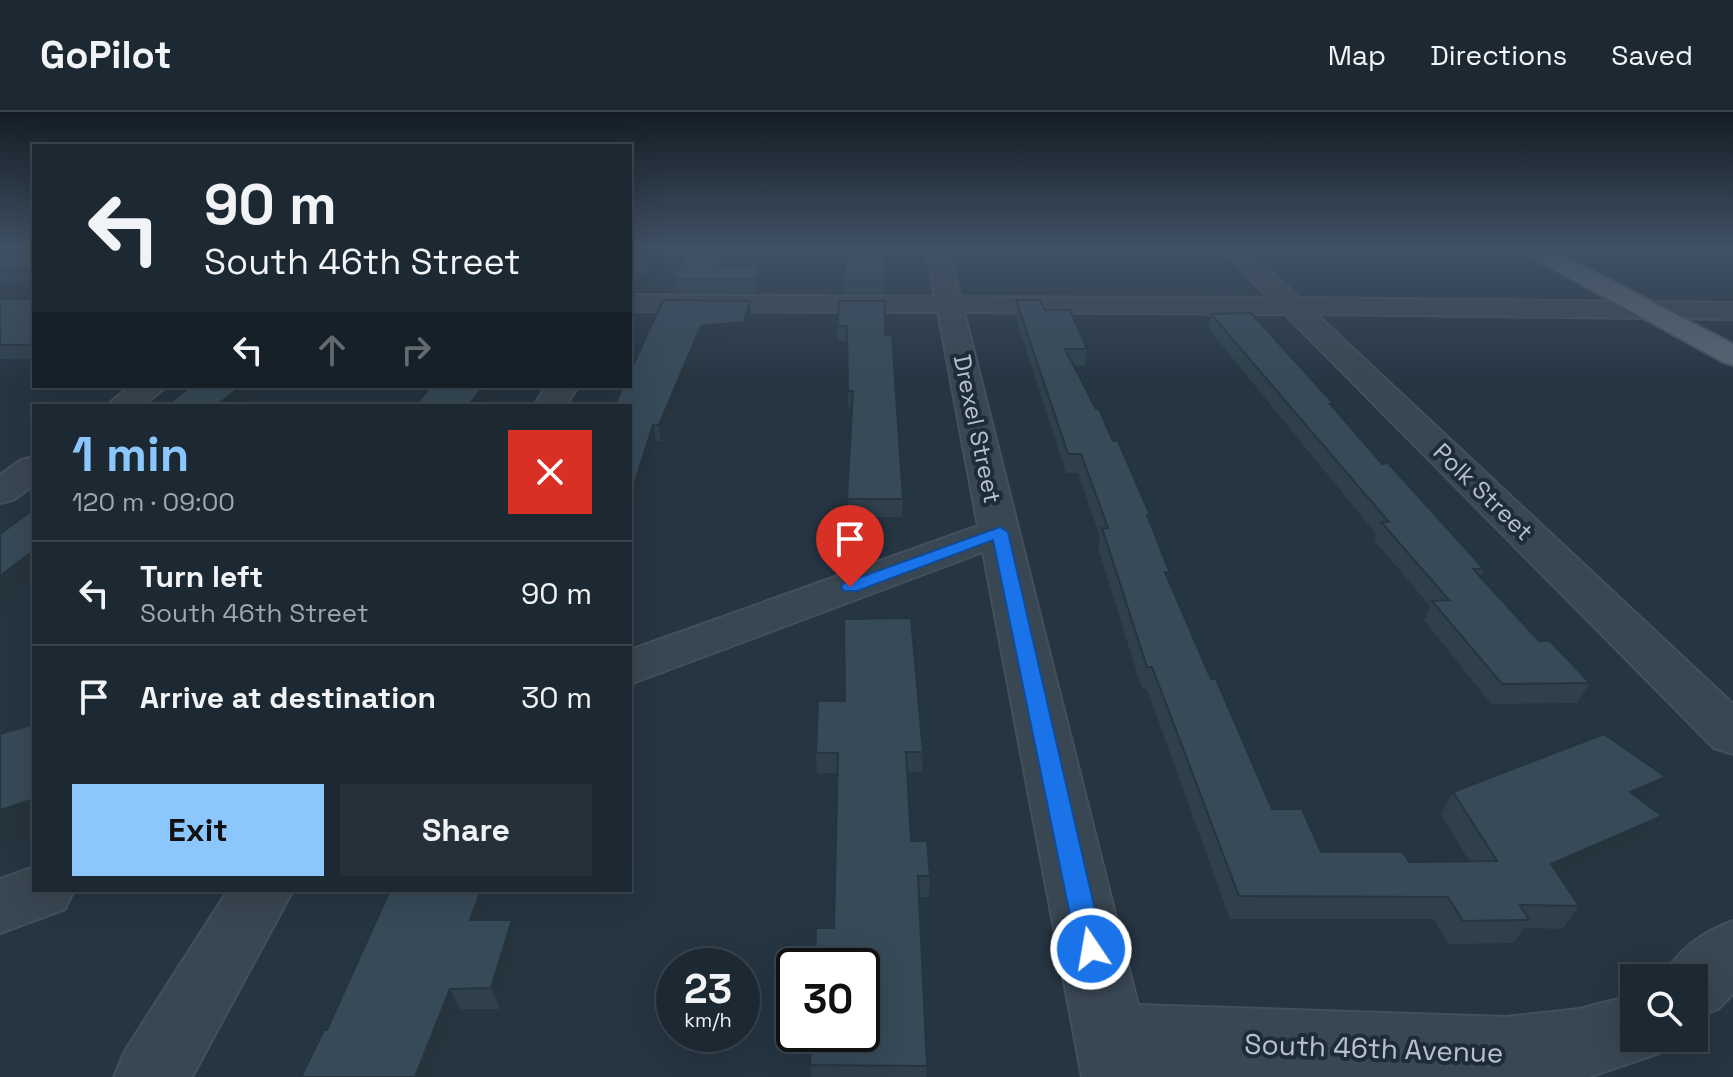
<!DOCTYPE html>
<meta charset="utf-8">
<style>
:root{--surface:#1c2832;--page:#25303a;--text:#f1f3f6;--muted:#a0a6ac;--line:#3a444d;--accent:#8bc6fc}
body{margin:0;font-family:"Space Grotesk",sans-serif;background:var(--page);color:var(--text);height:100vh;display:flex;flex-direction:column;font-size:30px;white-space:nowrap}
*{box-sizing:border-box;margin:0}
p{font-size:26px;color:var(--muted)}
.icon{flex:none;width:44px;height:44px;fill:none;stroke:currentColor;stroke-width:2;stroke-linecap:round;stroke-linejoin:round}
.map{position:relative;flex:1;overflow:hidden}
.panel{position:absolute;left:32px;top:292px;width:600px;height:488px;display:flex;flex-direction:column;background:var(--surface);border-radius:0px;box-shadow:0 8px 32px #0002,0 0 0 2px var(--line)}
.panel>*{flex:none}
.guide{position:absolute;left:32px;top:32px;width:600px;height:244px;border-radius:0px;box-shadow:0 8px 32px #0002,0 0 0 2px var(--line);background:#1c2832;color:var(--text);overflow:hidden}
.fabs{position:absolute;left:1620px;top:852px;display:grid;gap:16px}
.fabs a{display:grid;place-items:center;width:88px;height:88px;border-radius:0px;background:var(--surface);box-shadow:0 8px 32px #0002,0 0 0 2px var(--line);font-size:40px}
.speed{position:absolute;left:656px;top:836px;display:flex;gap:16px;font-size:40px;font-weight:700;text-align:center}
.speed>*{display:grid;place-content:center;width:104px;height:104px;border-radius:50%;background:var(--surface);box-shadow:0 8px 32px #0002,0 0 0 2px var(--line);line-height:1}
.speed small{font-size:20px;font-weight:400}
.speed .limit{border:4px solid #111;border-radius:12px;background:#fff;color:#111}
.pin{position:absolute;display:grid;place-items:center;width:68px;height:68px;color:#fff;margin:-82px -34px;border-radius:50% 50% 50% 0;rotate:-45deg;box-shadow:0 0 8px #0007}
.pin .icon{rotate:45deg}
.me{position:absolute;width:88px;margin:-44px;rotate:348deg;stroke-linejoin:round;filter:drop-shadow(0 0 6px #0008)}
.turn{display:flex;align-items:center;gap:28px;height:168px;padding:0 40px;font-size:36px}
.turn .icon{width:104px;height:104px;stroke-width:2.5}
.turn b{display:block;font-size:56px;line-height:68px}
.lanes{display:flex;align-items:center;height:76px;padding:0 40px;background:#0003;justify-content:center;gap:40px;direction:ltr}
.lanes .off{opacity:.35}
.round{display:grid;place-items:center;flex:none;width:84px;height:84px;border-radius:0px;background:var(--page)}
.overview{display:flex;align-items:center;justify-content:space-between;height:136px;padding:0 40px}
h1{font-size:48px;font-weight:700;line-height:60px;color:var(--accent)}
.cta{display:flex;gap:16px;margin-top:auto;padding:16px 40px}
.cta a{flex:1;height:92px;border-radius:0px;background:var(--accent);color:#111;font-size:32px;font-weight:700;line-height:92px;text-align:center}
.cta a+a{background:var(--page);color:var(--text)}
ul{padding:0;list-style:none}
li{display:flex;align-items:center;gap:24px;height:104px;padding:0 40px;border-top:2px solid var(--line)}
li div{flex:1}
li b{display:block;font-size:30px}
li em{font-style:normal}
header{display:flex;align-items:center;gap:48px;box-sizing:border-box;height:112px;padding:0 40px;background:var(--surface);border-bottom:2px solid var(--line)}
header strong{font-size:38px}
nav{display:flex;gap:44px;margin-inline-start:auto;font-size:28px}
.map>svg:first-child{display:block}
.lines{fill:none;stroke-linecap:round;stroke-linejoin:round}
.minor-casing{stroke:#43505b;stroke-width:4}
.major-casing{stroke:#43505b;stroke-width:4}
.minor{fill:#394752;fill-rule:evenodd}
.major{fill:#576672;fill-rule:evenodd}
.wall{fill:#2f404c}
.shaded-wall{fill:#26343e}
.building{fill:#374a58;stroke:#26343e;stroke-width:2}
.route{fill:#1a73e8;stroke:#114b97;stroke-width:2}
.labels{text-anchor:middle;stroke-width:8;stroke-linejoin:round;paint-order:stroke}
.street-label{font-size:24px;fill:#b6c1cc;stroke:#1e2c37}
.near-street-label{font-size:28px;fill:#b6c1cc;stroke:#1e2c37}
</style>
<header>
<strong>GoPilot</strong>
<nav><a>Map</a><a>Directions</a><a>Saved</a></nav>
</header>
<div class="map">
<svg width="1733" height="965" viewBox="0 0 1733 965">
<rect width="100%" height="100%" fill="#253542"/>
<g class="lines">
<defs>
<path id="minor" d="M632,137H654L638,164L630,166Z
M926,137H948L960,185L1269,186L1222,137H1246L1299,186L1733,191V207L1316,202L1733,592V642L1714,636L1285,202L964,200L1138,893L1506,905L1579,897L1634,883V926H1666L1659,941L1589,965H1082L983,440L630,572V538L978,414L938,200L630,199V183L935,185Z
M130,274H167L143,294H106Z
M546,274H578L566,294H534Z
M34,345V373L13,388L0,391V363L21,348Z
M34,755V778H74L65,797L0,821V767Z
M228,778H293L192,965H114L125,939Z
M1733,809V882L1718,897L1694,906V866H1663C1676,838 1705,819 1733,809Z"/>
<path id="major" d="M1523,137H1551L1733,232V253L1723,250L1526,142Z"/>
</defs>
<!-- minor casing -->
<use href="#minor" class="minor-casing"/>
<!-- major casing -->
<use href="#major" class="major-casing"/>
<!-- minor -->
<use href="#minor" class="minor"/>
<!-- major -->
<use href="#major" class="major"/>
</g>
<!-- wall -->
<path class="wall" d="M0,137H34V247H0V187H29V176L26,170H0Z
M688,137H731L724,153L760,154L761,167L757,181L675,180L673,167Z
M843,169H886L885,182L843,181Z
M1016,188L1045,198L1087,237L1085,254H1074L1150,403L1149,408L1170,461L1168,467L1211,567L1272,697L1321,740L1409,750L1469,749L1441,702L1453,680L1649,687L1643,690L1645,726L1559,764L1579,794L1562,817L1524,816L1513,831L1448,832L1434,807H1230L1147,577H1142L1098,436L1100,425L1078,361H1066L1015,203Z
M840,189L885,223L903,387L902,405H848L852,295H848L847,229H837V214Z
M751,202L745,224L702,228L661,329H656L630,413V260Z
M1211,202L1334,292L1333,296L1382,352L1484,457L1480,466L1539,529L1590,571L1577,591L1491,592L1424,508L1430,494L1374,428L1376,422L1208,216Z
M845,589L923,640L922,660H907L911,729L930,764L929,785H919L927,954L926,965H811L810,953L834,816L837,661H817L816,641Z
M390,778H488L492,790L486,808H512L520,828L500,897H460L434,965H301L327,918Z"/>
<!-- shaded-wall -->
<path class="shaded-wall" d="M725,137H731L720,166L718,153Z
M760,154L761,167L757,181L756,167Z
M750,189L751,202L745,224L702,228L661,329L659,313L701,214Z
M241,274H267L243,294H216Z
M481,274H490L492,283L484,294H468Z
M653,313L656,329L630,413V385Z
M34,438V466L15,482L17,485L0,500V464Z
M631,657L636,677L630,680V658Z
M1666,665L1649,687L1614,703L1630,680Z
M34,687V724L0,736V698Z
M1662,704L1645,726L1535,775L1551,752Z
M481,778H488L492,790L479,829L470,808Z
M512,808L520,828L500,897L491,876Z
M450,877L460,897L434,965H415Z"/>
<!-- building -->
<path class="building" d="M0,137H34V157H0Z
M688,137H725L718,153L760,154L756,167H673Z
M848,137H884L886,169H843Z
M34,161V233H0V187H29L30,169L24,166Z
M663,188L750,189L744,210L701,214L659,313H653L630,385V294H614L623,274H630V260Z
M1016,188H1040L1045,198H1070L1087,237H1065L1096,297H1099L1113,329H1118L1150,403H1147L1170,461L1165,460L1211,567H1216L1272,697H1302L1321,740H1403L1409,750L1497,749L1453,680L1604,622L1666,665L1630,680L1662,704L1551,752L1579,794L1520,793L1529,808L1463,809L1448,785L1239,784L1152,555H1147L1102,416H1108L1081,342H1068Z
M840,189H885V223H892L903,387H847L853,279H848L847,214H837Z
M1251,201L1334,292H1330L1382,352L1388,351L1484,457H1473L1539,529H1550L1590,571L1502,572L1432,489L1449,488L1381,410H1389L1211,202Z
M192,274H241L216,294H165Z
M431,274H483L468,294H415Z
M34,397V438L0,464V422Z
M911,506L923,640H906L911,729H927L930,764H918L927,954L810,953L811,922H862V854H815L816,816H834L838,641H816L818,589H845L844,507Z
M34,612V687L0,698V622Z
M390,778H481L470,808H512L491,876L450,877L415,965H301L324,918H327Z"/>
<!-- sky -->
<linearGradient id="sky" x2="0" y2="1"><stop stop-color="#141d24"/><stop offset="0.5" stop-color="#405165"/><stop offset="1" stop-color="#405165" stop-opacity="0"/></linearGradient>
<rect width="1733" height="272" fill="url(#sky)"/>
<!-- route -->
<path class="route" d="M1000,415L1008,420L1104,837L1100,846L1091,850L1081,846L1077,837L993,428L857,479H844L841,475L844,471Z"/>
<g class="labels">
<!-- street labels -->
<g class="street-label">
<text transform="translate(977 317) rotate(78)" y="8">Drexel Street</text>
<text transform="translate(1483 380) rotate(44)" y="8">Polk Street</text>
</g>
<!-- near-street labels -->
<g class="near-street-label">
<text transform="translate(1374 936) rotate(2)" y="10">South 46th Avenue</text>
</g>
</g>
</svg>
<div class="fabs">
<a><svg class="icon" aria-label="search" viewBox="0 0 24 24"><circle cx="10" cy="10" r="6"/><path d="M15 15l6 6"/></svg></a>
</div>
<div class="speed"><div>23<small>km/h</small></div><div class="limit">30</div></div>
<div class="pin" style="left:850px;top:475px;background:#d93025"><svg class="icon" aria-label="arrive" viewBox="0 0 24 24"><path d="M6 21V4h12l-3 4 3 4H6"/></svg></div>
<svg class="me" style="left:1091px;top:837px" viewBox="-20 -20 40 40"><circle r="17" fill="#1a73e8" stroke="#fff" stroke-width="3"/><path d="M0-11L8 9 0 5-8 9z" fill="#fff"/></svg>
<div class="guide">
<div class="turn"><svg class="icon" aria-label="left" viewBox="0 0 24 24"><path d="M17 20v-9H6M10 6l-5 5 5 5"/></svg><div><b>90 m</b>South 46th Street</div></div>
<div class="lanes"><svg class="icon" aria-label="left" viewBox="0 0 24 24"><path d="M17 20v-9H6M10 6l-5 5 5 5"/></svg><svg class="icon off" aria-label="ahead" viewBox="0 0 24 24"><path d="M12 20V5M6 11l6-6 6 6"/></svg><svg class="icon off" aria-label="right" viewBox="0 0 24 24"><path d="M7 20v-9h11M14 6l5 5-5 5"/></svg></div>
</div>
<section class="panel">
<div class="overview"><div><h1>1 min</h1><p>120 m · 09:00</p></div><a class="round" style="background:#d93025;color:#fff"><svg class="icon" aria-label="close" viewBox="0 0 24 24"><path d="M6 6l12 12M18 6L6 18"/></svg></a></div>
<ul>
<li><svg class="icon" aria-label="left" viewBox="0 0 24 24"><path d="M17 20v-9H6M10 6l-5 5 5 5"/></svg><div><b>Turn left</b><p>South 46th Street</p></div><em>90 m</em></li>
<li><svg class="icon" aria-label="arrive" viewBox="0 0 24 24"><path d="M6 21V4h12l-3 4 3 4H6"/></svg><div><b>Arrive at destination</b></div><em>30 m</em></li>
</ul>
<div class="cta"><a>Exit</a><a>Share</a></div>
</section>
</div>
